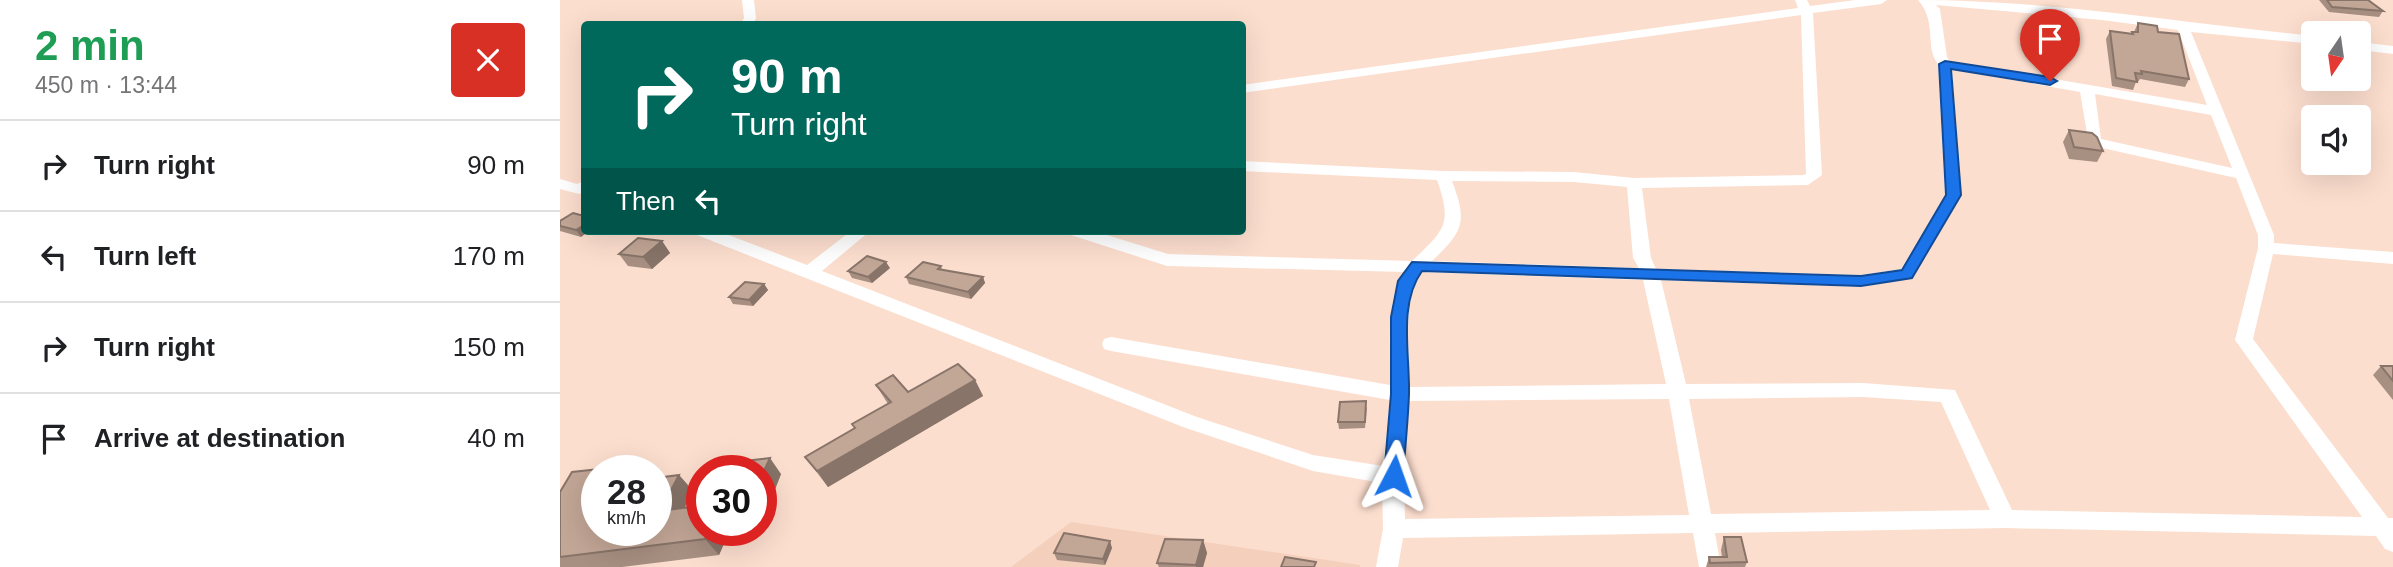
<!DOCTYPE html>
<meta charset="utf-8">
<style>
:root{--surface:#fff;--page:#f2f2f2;--text:#202124;--muted:#757577;--line:#e0e0e0}
body{margin:0;font-family:Arial,sans-serif;background:var(--page);color:var(--text);height:100vh;display:flex;flex-direction:column;font-size:26px;white-space:nowrap}
*{box-sizing:border-box;margin:0}
p{font-size:23px;color:var(--muted)}
.icon{flex:none;width:38px;height:38px;fill:none;stroke:currentColor;stroke-width:2;stroke-linecap:round;stroke-linejoin:round}
.map{position:relative;flex:1;overflow:hidden}
.drawer{display:flex;flex-direction:column;background:var(--surface);width:560px}
.drawer>*{flex:none}
.guide{position:absolute;left:21px;top:21px;width:665px;height:214px;border-radius:7px;box-shadow:0 7px 28px #0002;background:#00695c;color:#fff;overflow:hidden}
.needle{width:46px;rotate:193deg}
.tools{position:absolute;left:1741px;top:21px;display:grid;gap:14px}
.tools a{display:grid;place-items:center;width:70px;height:70px;border-radius:7px;background:var(--surface);box-shadow:0 7px 28px #0002;font-size:35px}
.speed{position:absolute;left:21px;top:455px;display:flex;gap:14px;font-size:35px;font-weight:700;text-align:center}
.speed>*{display:grid;place-content:center;width:91px;height:91px;border-radius:50%;background:var(--surface);box-shadow:0 7px 28px #0002;line-height:1}
.speed small{font-size:18px;font-weight:400}
.speed .limit{border:10px solid #d22;background:#fff;color:#111}
.pin{position:absolute;display:grid;place-items:center;width:60px;height:60px;color:#fff;margin:-72px -30px;border-radius:50% 50% 50% 0;rotate:-45deg;box-shadow:0 0 7px #0007}
.pin .icon{rotate:45deg}
.me{position:absolute;width:77px;margin:-38px;rotate:4deg;stroke-linejoin:round;filter:drop-shadow(0 0 5px #0008)}
.turn{display:flex;align-items:center;gap:24px;height:147px;padding:0 35px;font-size:32px}
.turn .icon{width:91px;height:91px;stroke-width:2.5}
.turn b{display:block;font-size:49px;line-height:60px}
.then{display:flex;align-items:center;height:66px;padding:0 35px;background:#0003;gap:14px;font-size:26px}
.round{display:grid;place-items:center;flex:none;width:74px;height:74px;border-radius:7px;background:var(--page)}
.overview{display:flex;align-items:center;justify-content:space-between;height:119px;padding:0 35px}
h1{font-size:42px;font-weight:700;line-height:52px;color:#1e9e55}
ul{padding:0;list-style:none}
li{display:flex;align-items:center;gap:21px;height:91px;padding:0 35px;border-top:2px solid var(--line)}
li div{flex:1}
li b{display:block;font-size:26px}
li em{font-style:normal}
main{display:flex;flex:1;min-height:0}
.map>svg:first-child{display:block}
.built{fill:#f4cfbb}
.lines{fill:none;stroke-linecap:round;stroke-linejoin:round}
.street{fill:#fff;fill-rule:evenodd}
.wall{fill:#a78f81}
.shaded-wall{fill:#887469}
.building{fill:#c2a696;stroke:#887469;stroke-width:2}
.route{fill:#1a73e8;stroke:#114b97;stroke-width:2}
</style>
<main>
<section class="drawer">
<div class="overview"><div><h1>2 min</h1><p>450 m · 13:44</p></div><a class="round" style="background:#d93025;color:#fff"><svg class="icon" aria-label="close" viewBox="0 0 24 24"><path d="M6 6l12 12M18 6L6 18"/></svg></a></div>
<ul>
<li><svg class="icon" aria-label="right" viewBox="0 0 24 24"><path d="M7 20v-9h11M14 6l5 5-5 5"/></svg><div><b>Turn right</b></div><em>90 m</em></li>
<li><svg class="icon" aria-label="left" viewBox="0 0 24 24"><path d="M17 20v-9H6M10 6l-5 5 5 5"/></svg><div><b>Turn left</b></div><em>170 m</em></li>
<li><svg class="icon" aria-label="right" viewBox="0 0 24 24"><path d="M7 20v-9h11M14 6l5 5-5 5"/></svg><div><b>Turn right</b></div><em>150 m</em></li>
<li><svg class="icon" aria-label="arrive" viewBox="0 0 24 24"><path d="M6 21V4h12l-3 4 3 4H6"/></svg><div><b>Arrive at destination</b></div><em>40 m</em></li>
</ul>
</section>
<div class="map">
<svg width="1833" height="567" viewBox="0 0 1833 567">
<rect width="100%" height="100%" fill="#fcdece"/>
<!-- built -->
<path class="built" d="M511,522L800,565V567H451Z"/>
<g class="lines">
<!-- street -->
<path class="street" d="M182,0H194L196,18L193,24H181L184,18Z
M1235,0H1247L1250,6L1295,0H1327L1321,4L1253,13L1262,175L1248,185L1082,188L1091,258L1096,269L1301,275L1341,269L1385,196L1378,64C1364,46 1378,23 1358,0C1490,0 1622,23 1754,36V44L1631,32L1714,235V243L1833,252V264L1713,254L1693,339L1828,518H1833V552L1825,549L1816,536L1445,528L1155,533L1161,567H1139L1133,533L843,538L838,567H816L823,529L822,483L753,471L623,427L137,235L135,231H158L247,265L291,231H310L262,271L637,417L753,455L823,466L830,400L551,351L544,349L542,344L544,339L551,337L830,385C831,354 825,297 844,272L607,266L511,235L509,231H534L608,254L852,261C884,230 893,225 877,180L682,171V161L883,171L1014,172L1074,178L1244,175L1246,174L1241,15L682,93V85L1238,8ZM1376,5L1542,20L1618,30L1647,105L1389,61L1387,57L1380,9ZM1392,69L1520,92L1529,145L1676,178L1698,235V248L1675,340L1802,517L1452,510L1395,390L1303,383L1126,384L1101,280L1301,287L1353,278L1401,196ZM1535,94L1651,115L1672,168L1541,139ZM892,181L1014,182L1067,187L1073,258L1079,268L872,261C903,231 908,223 892,181ZM862,272L1083,280L1106,384L850,387C849,354 842,299 862,272ZM1303,397L1381,402L1430,510L1151,514L1129,399ZM1109,399L1129,515L845,519L844,476L849,401Z
M1799,42L1833,46V54L1799,50Z
M0,179L17,184L24,181V192L19,194L0,189Z"/>
</g>
<!-- wall -->
<path class="wall" d="M1759,0H1808L1823,11L1819,17L1769,12Z
M1578,23L1598,32L1629,79L1625,87L1580,79L1578,82H1576L1573,90L1552,86L1546,39L1550,31L1571,34L1572,32H1574Z
M1509,130L1543,151L1537,162L1509,159L1503,142Z
M13,213L21,237L0,231V221Z
M102,241L110,253L92,269L68,266L59,254Z
M381,266L382,270L423,277L425,283L411,299L349,284L346,277Z
M330,268L312,283L292,278L288,271Z
M204,284L208,290L193,306L173,304L169,297Z
M1821,366H1833V400L1813,375Z
M415,380L423,396L268,487L245,457L295,428L292,424L328,404L316,385L348,392Z
M807,407L805,428L779,429L778,422Z
M49,468L52,471H37V530H96V478L119,475L133,491L124,508L137,506L142,497V530H170L159,555L62,567H0V492L12,472Z
M201,471L221,474L212,497L201,498Z
M1164,537L1187,562L1185,567H1146L1149,557H1162L1161,550Z
M643,540L647,553L643,567H599L597,563Z
M552,548L545,565L497,560L494,553Z"/>
<!-- shaded-wall -->
<path class="shaded-wall" d="M24,225V231H29L21,237L16,230Z
M102,241L110,253L92,269L83,257Z
M326,262L330,268L312,283L308,277Z
M423,277L425,283L411,299L408,292Z
M204,284L208,290L193,306L189,300Z
M415,380L423,396L268,487L257,471Z
M210,458L221,474L212,497L201,483V477Z
M119,475L133,491L115,527L100,511Z
M149,530H170L159,555L145,539Z
M643,540L647,553L643,567H636V565Z
M550,541L552,548L545,565L543,559Z"/>
<!-- building -->
<path class="building" d="M1767,0H1808L1823,11L1772,7Z
M1578,23L1597,26L1598,32L1619,34L1629,79L1581,71L1582,74L1575,73L1577,82L1556,78L1550,31L1573,34L1572,32H1578Z
M1509,130L1532,133L1537,137L1543,151L1514,147Z
M13,213L24,216V225L16,230L0,226V221Z
M78,238L102,241L83,257L59,254Z
M307,256L326,262L308,277L288,271Z
M363,262L381,266L378,269L423,277L408,292L346,277Z
M185,282L204,284L189,300L169,297Z
M398,364L415,380L257,471L245,457L295,428L292,424L331,402L316,385L333,375L348,392Z
M1821,366H1833V381Z
M806,401L805,422H778L780,402Z
M210,458L201,477V471H155L158,464Z
M49,468L47,471H37V530H96V478L119,475L100,511L137,506L142,497V530H149L145,539L0,557V492L12,472Z
M504,533L550,541L543,559L494,553Z
M1164,537H1181L1187,562L1150,563L1149,557H1167Z
M605,539L643,540L636,565L597,563Z
M725,557L756,562L754,567H721Z"/>
<!-- route -->
<path class="route" d="M1385,61L1490,77L1497,81L1490,85L1391,69L1401,195L1352,278L1301,286L862,271C838,304 850,355 849,394C848,421 845,449 843,476L840,482L834,484L827,482L824,476L831,394V317L838,281L852,262L1301,276L1342,270L1386,195L1379,64Z"/>
</svg>
<div class="tools">
<a><svg class="needle" viewBox="-14 -14 28 28"><path d="M0-13l5 13h-10z" fill="#e53935"/><path d="M0 13l5-13h-10z" fill="#757577"/></svg></a>
<a><svg class="icon" aria-label="sound" viewBox="0 0 24 24"><path d="M4 9h4l5-4v14l-5-4H4zM17 9q2 3 0 6"/></svg></a>
</div>
<div class="speed"><div>28<small>km/h</small></div><div class="limit">30</div></div>
<div class="pin" style="left:1490px;top:81px;background:#d93025"><svg class="icon" aria-label="arrive" viewBox="0 0 24 24"><path d="M6 21V4h12l-3 4 3 4H6"/></svg></div>
<svg class="me" style="left:834px;top:476px" viewBox="-20 -20 40 40"><path d="M0-17L14 15 0 8-14 15z" fill="#1a73e8" stroke="#fff" stroke-width="4"/></svg>
<div class="guide">
<div class="turn"><svg class="icon" aria-label="right" viewBox="0 0 24 24"><path d="M7 20v-9h11M14 6l5 5-5 5"/></svg><div><b>90 m</b>Turn right</div></div>
<div class="then">Then<svg class="icon" aria-label="left" viewBox="0 0 24 24"><path d="M17 20v-9H6M10 6l-5 5 5 5"/></svg></div>
</div>
</div>
</main>
